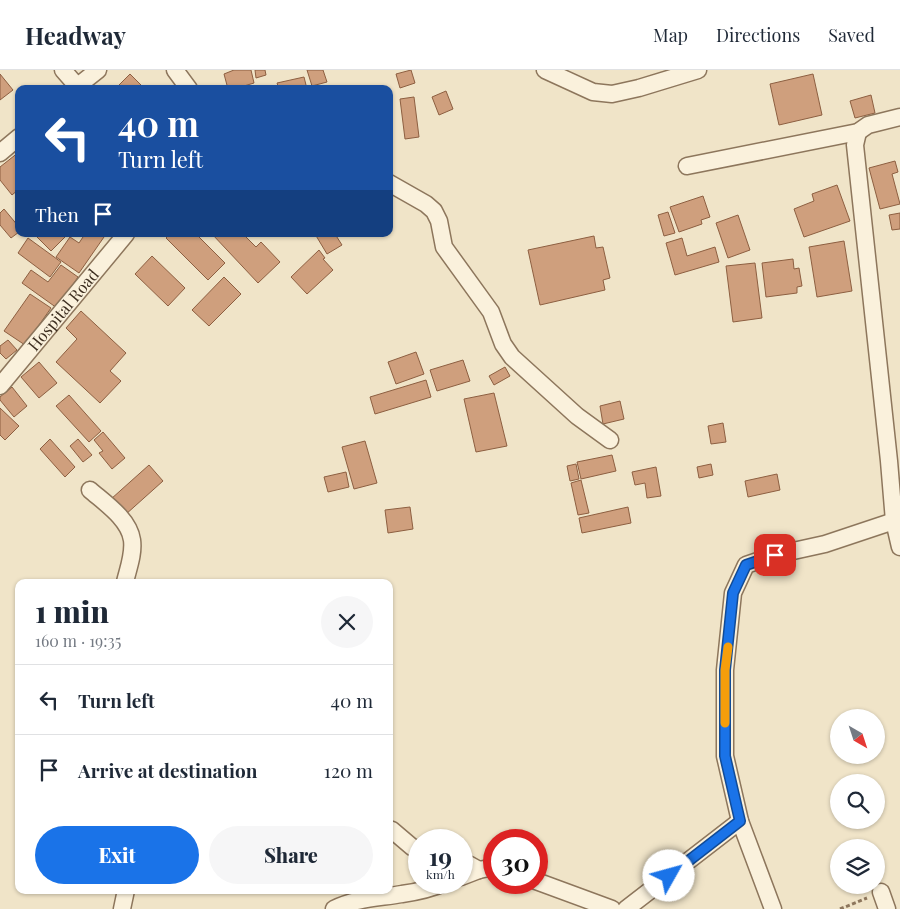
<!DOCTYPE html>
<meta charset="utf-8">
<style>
:root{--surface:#fff;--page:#f6f6f7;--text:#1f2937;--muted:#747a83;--line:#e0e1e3;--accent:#1a73e8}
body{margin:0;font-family:"Playfair Display",serif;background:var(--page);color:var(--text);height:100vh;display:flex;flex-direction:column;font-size:19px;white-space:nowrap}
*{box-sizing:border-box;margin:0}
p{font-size:16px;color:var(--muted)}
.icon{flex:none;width:28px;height:28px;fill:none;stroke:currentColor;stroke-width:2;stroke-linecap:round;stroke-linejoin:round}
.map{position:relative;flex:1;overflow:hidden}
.details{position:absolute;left:15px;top:509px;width:378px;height:315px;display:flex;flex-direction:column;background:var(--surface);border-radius:10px;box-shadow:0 1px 4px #0004}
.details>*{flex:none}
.hud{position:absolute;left:15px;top:15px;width:378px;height:152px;border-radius:10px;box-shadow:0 1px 4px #0004;background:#1a4fa0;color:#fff;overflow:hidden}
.needle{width:32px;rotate:141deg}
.buttons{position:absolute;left:830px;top:639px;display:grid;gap:10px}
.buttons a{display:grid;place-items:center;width:55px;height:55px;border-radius:50%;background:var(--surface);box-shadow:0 1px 4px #0004;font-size:25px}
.speed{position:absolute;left:408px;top:759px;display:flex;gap:10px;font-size:25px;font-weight:700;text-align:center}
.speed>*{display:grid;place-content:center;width:65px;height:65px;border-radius:50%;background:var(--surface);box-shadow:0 1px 4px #0004;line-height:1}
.speed small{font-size:12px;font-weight:400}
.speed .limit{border:8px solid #d22;background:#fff;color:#111}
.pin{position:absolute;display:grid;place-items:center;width:42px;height:42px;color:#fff;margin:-21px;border-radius:10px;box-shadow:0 2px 8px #0006}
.me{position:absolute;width:55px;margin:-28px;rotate:52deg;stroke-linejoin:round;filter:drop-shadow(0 0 4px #0008)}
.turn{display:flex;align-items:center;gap:18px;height:105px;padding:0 20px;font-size:22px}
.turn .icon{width:65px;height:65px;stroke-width:2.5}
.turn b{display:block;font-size:35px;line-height:42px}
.then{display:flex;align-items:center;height:48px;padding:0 20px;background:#0003;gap:10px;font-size:19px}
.round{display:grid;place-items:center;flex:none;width:52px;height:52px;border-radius:26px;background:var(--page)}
.overview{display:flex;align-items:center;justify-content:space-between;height:85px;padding:0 20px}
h1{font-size:30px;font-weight:800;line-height:38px}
.primary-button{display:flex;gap:10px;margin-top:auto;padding:10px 20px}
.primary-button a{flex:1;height:58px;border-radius:30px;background:var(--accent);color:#fff;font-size:20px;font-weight:800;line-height:58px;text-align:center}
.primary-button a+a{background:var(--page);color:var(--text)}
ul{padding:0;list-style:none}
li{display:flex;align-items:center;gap:15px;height:70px;padding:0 20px;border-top:1px solid var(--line)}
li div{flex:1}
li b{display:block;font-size:19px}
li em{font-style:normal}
header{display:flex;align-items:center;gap:30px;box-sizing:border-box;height:70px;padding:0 25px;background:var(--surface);border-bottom:1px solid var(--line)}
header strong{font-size:24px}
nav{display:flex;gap:28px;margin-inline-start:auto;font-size:18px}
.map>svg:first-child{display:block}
.building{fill:#cf9f7d;stroke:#8d5f41}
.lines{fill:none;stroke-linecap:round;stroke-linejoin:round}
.street-casing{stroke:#8d765c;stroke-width:19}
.path{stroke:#8d765c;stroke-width:3;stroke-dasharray:4 2.5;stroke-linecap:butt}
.street{stroke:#faf1dc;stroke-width:16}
.route-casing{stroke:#114b97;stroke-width:12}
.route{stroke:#1a73e8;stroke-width:9}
.slow{stroke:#f59e0b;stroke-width:9}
.labels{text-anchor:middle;stroke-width:4;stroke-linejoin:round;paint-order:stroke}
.street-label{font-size:16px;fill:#3d2e20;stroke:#f7eed8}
</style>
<header>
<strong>Headway</strong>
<nav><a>Map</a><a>Directions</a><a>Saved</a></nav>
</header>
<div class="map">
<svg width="900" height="839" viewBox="0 0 900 839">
<rect width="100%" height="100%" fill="#f0e4c8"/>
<!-- building -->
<path class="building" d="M234,0H251L254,13L234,19H228L224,4Z
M255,0H265L266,5L256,8Z
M307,0H323L327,12L312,16Z
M411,0L415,13L400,18L396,4Z
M0,4L13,20L0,30Z
M130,4L145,19H115Z
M813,4L822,45L779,55L770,14Z
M304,7L307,19H279L277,13Z
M446,21L453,39L439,45L432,27Z
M871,25L875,43L855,48L850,31Z
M414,27L419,67L405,69L400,29Z
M19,82V119L12,125L0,110V97Z
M895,91L898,102L892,104L900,134L880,139L869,98Z
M837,115L850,151L804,167L794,139L814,131L812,124Z
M703,126L710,147L701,150L702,154L679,162L670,137Z
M4,139L19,157V162L11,168L0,155V143Z
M668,142L675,163L664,166L658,145Z
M900,143V159L892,160L889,145Z
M738,145L750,180L728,188L716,153Z
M34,164H67V165L51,181Z
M85,164H100L104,167L79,203L56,187L70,167L79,173Z
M170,164H196L225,193L208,210L166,168Z
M212,164H243L256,177L261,172L280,192L258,213Z
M315,164H335L342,175L327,184Z
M594,166L596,178L603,177L610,208L603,210L605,220L540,235L528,180Z
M28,168L61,192L50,207L18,183Z
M682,168L687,186L715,177L719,192L675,205L666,173Z
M844,171L852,221L817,227L809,177Z
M319,180L325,188L323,189L333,200L307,224L291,207Z
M152,186L185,218L168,236L135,204Z
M793,189L794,199L799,198L802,216L797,217V223L766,227L762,193Z
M755,193L762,248L733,252L726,196Z
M61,195L78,207L57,238L22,213L31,200L48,212Z
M224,207L241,224L209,256L192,240Z
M30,224L51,238L25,275L4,261Z
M81,241L126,283L110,301L121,311L100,333L56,292L77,269L66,258Z
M8,270L17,280L6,289L0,283V276Z
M416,282L424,304L396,314L388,292Z
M463,290L470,311L437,321L430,300Z
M39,292L57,313L39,328L21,307Z
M505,297L510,306L494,315L489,306Z
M426,310L431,327L375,344L370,327Z
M12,317L27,336L14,347L0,330V327Z
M494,323L507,376L476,382L464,329Z
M69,325L101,361L89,372L56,336Z
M620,331L624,349L603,354L600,336Z
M0,338L19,356L5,370L0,365Z
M723,353L726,372L711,374L708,356Z
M103,362L125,388L112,399L99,383L103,381L94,370Z
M50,369L75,397L65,407L40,379Z
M78,369L92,385L83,392L70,376Z
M365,371L377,413L354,419L342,377Z
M612,385L616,401L581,409L577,392Z
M576,394L579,409L570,411L567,396Z
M711,394L713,405L699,408L697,397Z
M149,395L163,411L125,445L111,429Z
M656,397L661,426L647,428L645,413L635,415L632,402Z
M346,402L349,417L328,422L324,407Z
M777,404L780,420L748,427L745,411Z
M581,410L589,443L578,445L571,413Z
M410,437L413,459L388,463L385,440Z
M628,437L631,453L582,463L579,448Z"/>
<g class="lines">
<defs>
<g id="street">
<path d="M63,0L77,16"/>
<path d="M175,0L189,19"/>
<path d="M545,0L593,22L612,24L639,18L698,0"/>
<path d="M74,19L98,0"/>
<path d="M858,62L855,75L889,391L894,451L900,477"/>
<path d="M0,83L19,67"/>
<path d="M687,96L858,62L868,55L900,47"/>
<path d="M389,113L426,134L434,141L439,151L444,177L491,242L503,274L512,287L577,346L610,370"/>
<path id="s1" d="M0,316L126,164"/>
<path d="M90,420C105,433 129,449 132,470C134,484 128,499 125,512"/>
<path d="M389,759L392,760L412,777L419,779"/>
<path d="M461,790L479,800"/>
<path d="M461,807L479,800L494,797"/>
<path d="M536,811L612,839"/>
<path d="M881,822L887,839"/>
<path d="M122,839L126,820"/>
<path d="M334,839C356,828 379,828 402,824C417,822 433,818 447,812"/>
<path d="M626,839L740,751"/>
<path d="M773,839L740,751L725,686V600L733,523L746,495L775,485L825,474L894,451"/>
</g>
</defs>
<!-- street casing -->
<use href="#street" class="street-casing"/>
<!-- path -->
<path class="path" d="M840,839L867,828"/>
<!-- street -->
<use href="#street" class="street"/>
</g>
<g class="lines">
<defs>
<path id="route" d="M669,806L740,751L725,686V600L733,523L746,495L775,485"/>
</defs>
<!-- route casing -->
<use href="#route" class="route-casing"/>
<!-- route -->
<use href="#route" class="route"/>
<!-- slow -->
<path class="slow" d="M725,653V600L728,577"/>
</g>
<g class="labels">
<!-- street labels -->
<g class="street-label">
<text dy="6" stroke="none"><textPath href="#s1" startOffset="99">Hospital Road</textPath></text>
</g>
</g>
</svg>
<div class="buttons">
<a><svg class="needle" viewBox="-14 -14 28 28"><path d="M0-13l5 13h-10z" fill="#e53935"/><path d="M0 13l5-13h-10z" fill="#747a83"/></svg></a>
<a><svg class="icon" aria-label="search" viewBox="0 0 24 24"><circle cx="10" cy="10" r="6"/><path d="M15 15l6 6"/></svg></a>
<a><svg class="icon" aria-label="layers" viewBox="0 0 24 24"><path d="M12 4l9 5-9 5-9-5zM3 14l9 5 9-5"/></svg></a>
</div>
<div class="speed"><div>19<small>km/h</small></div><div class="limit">30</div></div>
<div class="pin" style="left:775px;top:485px;background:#d93025"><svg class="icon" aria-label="arrive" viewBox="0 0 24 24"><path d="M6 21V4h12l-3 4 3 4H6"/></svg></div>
<svg class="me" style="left:669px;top:806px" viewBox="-20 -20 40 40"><circle r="19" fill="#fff"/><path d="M0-13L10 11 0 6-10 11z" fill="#1a73e8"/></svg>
<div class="hud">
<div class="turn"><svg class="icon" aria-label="left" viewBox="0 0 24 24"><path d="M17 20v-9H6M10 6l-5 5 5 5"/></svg><div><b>40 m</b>Turn left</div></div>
<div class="then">Then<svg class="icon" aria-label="arrive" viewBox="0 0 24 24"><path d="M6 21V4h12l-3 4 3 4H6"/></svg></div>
</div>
<section class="details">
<div class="overview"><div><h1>1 min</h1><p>160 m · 19:35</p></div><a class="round"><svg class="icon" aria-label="close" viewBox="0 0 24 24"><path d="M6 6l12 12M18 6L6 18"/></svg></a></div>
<ul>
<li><svg class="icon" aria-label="left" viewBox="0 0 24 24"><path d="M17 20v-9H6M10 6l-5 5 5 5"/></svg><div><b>Turn left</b></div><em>40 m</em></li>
<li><svg class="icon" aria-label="arrive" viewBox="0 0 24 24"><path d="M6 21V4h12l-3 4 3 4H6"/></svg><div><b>Arrive at destination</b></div><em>120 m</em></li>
</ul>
<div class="primary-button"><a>Exit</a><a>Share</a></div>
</section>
</div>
